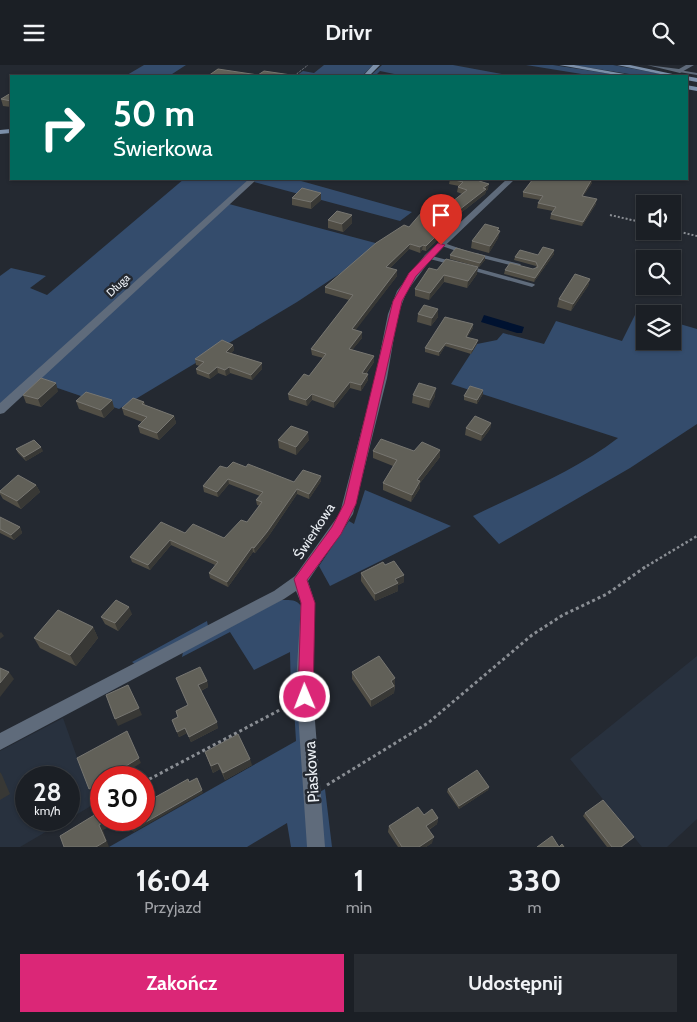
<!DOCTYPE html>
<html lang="pl">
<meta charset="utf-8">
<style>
:root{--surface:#1b1f25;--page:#282c32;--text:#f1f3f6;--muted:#a0a2a7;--line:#393d42;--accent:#db2777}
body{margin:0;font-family:Cabin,sans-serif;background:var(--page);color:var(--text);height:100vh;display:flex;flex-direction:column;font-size:19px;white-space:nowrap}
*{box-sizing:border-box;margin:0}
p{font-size:16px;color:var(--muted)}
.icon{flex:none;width:28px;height:28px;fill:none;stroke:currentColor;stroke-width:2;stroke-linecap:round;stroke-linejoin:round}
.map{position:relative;height:782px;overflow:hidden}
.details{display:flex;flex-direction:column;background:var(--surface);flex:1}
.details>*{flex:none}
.top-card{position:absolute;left:10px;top:10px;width:678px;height:105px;border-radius:0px;box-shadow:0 1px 4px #0004,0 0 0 1px var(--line);background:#00695c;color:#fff;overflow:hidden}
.buttons{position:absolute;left:636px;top:130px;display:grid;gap:10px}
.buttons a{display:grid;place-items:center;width:45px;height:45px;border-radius:0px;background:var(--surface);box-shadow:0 1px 4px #0004,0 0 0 1px var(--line);font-size:25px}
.speed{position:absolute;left:15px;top:701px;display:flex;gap:10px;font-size:25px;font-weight:700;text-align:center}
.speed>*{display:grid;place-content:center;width:65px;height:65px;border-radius:50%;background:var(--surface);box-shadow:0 1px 4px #0004,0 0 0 1px var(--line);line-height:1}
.speed small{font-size:12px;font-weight:400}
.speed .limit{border:8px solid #d22;background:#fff;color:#111}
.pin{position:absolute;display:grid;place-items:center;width:42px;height:42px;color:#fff;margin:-51px -21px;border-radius:50% 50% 50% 0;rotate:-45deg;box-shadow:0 0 5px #0007}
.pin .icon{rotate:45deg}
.me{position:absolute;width:55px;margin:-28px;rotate:359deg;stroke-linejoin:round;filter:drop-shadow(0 0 4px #0008)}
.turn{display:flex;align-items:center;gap:18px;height:105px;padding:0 20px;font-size:22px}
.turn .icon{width:65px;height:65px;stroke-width:2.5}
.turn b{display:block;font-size:35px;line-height:42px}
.eta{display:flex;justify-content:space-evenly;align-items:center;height:85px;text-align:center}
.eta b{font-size:30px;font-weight:700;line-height:35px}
.button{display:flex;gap:10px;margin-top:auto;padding:10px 20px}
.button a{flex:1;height:58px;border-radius:0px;background:var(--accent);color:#fff;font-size:20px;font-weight:700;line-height:58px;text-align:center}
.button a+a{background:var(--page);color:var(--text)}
header{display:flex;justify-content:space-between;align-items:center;height:65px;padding:0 20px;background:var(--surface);font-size:22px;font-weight:700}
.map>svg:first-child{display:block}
.built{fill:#28313e}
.green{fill:#344c6c}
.water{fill:#001230}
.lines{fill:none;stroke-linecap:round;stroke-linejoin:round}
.path-far3{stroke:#8a8e94;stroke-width:1;stroke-dasharray:1 1;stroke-linecap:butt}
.path-far2{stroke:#8a8e94;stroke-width:2;stroke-dasharray:2 2;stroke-linecap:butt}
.path-far1{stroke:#8a8e94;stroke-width:2.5;stroke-dasharray:2.5 2.5;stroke-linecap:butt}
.path{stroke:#8a8e94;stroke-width:3;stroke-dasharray:3 3;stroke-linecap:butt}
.lane{fill:#5f6b7b;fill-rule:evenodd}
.street{fill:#5f6b7b;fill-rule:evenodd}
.secondary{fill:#7c90aa;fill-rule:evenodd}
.wall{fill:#514e45}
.shaded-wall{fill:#383835}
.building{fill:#616058;stroke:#777671}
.route{fill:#db2777;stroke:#8e194d}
.labels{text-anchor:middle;stroke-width:5;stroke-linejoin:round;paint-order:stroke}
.far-street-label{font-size:11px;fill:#ecf0f5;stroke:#242931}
.street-label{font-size:14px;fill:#ecf0f5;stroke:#242931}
.near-street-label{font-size:16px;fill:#ecf0f5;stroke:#242931}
</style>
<header><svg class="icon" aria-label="menu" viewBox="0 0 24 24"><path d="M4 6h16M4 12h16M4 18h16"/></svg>Drivr<svg class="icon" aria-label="search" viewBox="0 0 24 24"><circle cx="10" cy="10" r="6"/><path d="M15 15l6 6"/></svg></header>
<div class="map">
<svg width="697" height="782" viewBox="0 0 697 782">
<rect width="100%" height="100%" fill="#242931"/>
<!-- built -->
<path class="built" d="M697,591V754L667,782H642L570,694Z
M63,653L79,698L101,712V735L69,754V712H26V755H66L20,782H0V686Z"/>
<!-- green -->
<path class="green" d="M144,0H186L169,11L127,10Z
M324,0H373L362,11H296L303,6L314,8Z
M382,0H453L513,11H404L380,6L375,11H370Z
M526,0H553L625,11H594Z
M572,0H613L673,11H642Z
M184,114H250L0,340V211L11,203L46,211L30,223L47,230Z
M257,114H294L412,147L400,156L254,117Z
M229,139L383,180L297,237L119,344L37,316Z
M637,246L646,249L645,276H672L673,257L697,264V359L630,403L499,479L473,451C522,427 575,406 618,373L451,319L477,279L497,275L503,268L544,279L556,256L622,276Z
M365,425L451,461L330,521L319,501L349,456L354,459Z
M281,535C290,535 298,534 302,543L297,625L291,631L290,587L254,605L230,567L182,592L183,587Z
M207,556L208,561L135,599L132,597Z
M298,640L310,782H291L287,758L247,782H109L296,676L294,643Z
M325,724L332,782H322L318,728Z"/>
<!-- water -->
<path class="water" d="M484,250L524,262L522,268H517L481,257Z"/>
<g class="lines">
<!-- path-far3 -->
<path class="path-far3" d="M294,11L308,0"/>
<!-- path-far2 -->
<path class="path-far2" d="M610,150L645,158
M672,165L697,171"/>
<!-- path-far1 -->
<path class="path-far1" d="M647,501L697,471"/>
<!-- path -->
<path class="path" d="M144,717L291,639
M327,720L428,658L532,570L563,550L607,529L648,500"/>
<!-- lane -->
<path class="lane" d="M679,5L697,8V10L679,7Z
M441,177L467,186L468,187L465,189L439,180L438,179Z
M476,188L520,199L521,200L518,202L474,191L473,190Z
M428,190L455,197L456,198L453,200L426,193L425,192Z
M469,201L534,219L535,220L532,222L467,204V202Z"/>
<!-- street -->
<path class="street" d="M647,0L679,4L686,0H694L680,8Z
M249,114H257L4,348L0,349V338Z
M507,114H515L431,194L407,226L398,249L387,313L353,449L308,516L315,538L312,618L325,782H307L296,618L301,538L296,526L284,534L0,685V668L274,526L295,511L340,448L375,313L388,249L397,226L425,190Z"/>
<!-- secondary -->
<path class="secondary" d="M373,0H380L369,11H363Z
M559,0H574L636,11H622Z
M617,0H630L682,11H670Z
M685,11H686L697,13V17L686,15Z
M686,20L697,22V26L686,24Z
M11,64V68L0,69V65Z"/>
</g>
<!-- wall -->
<path class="wall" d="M11,28V42L3,41L1,34Z
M450,114H484L482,117L488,124L486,126L485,129L453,154V159L426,186L422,185L420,188L409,184L390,203L397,211L355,265L362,273L352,285L374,291V297L366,309H368V315L361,326L350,323L334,343L312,335L307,341L289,335L288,329L309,311L323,293L312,290L311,284L349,235L325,228V222L409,162L434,151L462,129L457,127L458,122L459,121L449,119Z
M592,118L583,131L596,139L582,161L550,154L551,149L553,146L537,143L538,138L540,135L523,132V127Z
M292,133L321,135L311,144L292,140Z
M352,150V158L343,167L328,163V155Z
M499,163L498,173L489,188L471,183L472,176Z
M554,185V189L534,217L504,209L505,205L533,204L536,203V201L514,195L515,192L538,190Z
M450,190L485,195L479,202L450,194Z
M437,205L477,209L467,223L444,217L429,235L415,231V224Z
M590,214L588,221L571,246L557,242L559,234Z
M418,249L438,252L431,261L417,257Z
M473,259V263L467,272L477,279L471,289L445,281L439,291L425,287V283Z
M233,280L234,285L231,288L262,298V304L252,315L230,308L226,311L218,308L210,314L197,309L196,304L200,301L196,300L195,294Z
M58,326L41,342L26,338L23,330Z
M483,329L477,339L464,335V331Z
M413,330L435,331L429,343L412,338Z
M112,335L114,343L104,353L79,344L76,336Z
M144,337L145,340L174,351L176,358L159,375L140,368L138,361L142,357L124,350L122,343Z
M491,358L490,364L481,376L465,370L466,363Z
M278,375H309L296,390L279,383Z
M16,384L43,386L26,396L18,388Z
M440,385V392L420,418V423L411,437L383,425V418L393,401L373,393V386H414Z
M246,402L294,417L321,416L309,434L297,429L268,472L255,488L253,487L228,522L210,513L209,508L215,500L171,480L150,505L132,497L130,492L185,468L224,473L247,457L260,441L257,440L256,435L260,431L229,419L218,432L204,427L203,421L227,403Z
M36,420L40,427L21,444L3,434L0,429V426Z
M0,452L20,462L22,468L14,475L0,468Z
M385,500L404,517L398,520V526L375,536L361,516V508Z
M132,549L118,566L105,559L101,552Z
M93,562L98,573L76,601L40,583L34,573Z
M352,607L395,620L394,628L371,642L352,614Z
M176,613L207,616L208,622L201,626L218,663L191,677L187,668L179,672L172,655L178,652L176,646L188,640Z
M205,687L252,700L225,715L220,704L213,708Z
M489,722L488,725L459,744L447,727L448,724Z
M585,748L634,772L631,775L622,782H607L583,751Z
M424,750L438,753L437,759L429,765L432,778L426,782H398L388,767L389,761Z"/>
<!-- shaded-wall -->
<path class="shaded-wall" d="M592,114V118L581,135L582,131Z
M489,119L488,124L486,126L485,129L453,154V159L426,186V181L450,152Z
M321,128V135L311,144V137Z
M597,134L596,139L582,161L583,157Z
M352,150V158L343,167L342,159Z
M499,163L498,169L500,166L498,173L489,188L490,181L497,165Z
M410,179L409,184L386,207V202Z
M423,180L422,185L420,188V182Z
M554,185V189L534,217L535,213Z
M485,191V195L479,202L480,198Z
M478,202L477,209L467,223L468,216Z
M397,205V211L352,270V264Z
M444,210V217L429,235L430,228Z
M590,214L588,221L571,246L573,239Z
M438,244V252L431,261L432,253Z
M473,259V263L465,276L466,272Z
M362,267V273L349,289V284Z
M478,275L477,279L471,289L472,285Z
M446,278L445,281L439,291V287Z
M233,280L234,285L227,292L226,287Z
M374,291V297L362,313V308Z
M262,298V304L252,315L251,310Z
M217,302L218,308L210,314L209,309Z
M229,302L230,308L226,311L225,305Z
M368,309V315L361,326V320Z
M350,317V323L334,343V337Z
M56,318L58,326L41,342L38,334Z
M436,323L435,331L429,343L430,335Z
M483,325V329L477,339V335Z
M312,329V335L307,341L306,335Z
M112,335L114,343L104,353L101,345Z
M174,351L176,358L159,375L157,368Z
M491,358L490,364L481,376L482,370Z
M308,367L309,375L296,390V382Z
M41,382L43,386L26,396L24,392Z
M440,385V392L420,418V423L411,437L412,430L417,415Z
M321,411V416L309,434V429Z
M228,414L229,419L218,432L217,427Z
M36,420L40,427L21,444L17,436Z
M297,424V429L268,472L255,488L254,483Z
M20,462L22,468L14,475L11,470Z
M170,475L171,480L150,505L148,500Z
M252,482L253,487L228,522L227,517Z
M404,510V517L398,520V526L375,536V529L395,514Z
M129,542L132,549L118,566L115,558Z
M93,562L98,573L76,601L70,590Z
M1,567L4,571L0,574V568Z
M9,607L14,614L0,632V618Z
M395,613V620L390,623L391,616Z
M207,616L208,622L200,626L198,620Z
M394,621V628L371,642V635Z
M139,643L142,650L118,661L115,654Z
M217,657L218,663L191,677L189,672Z
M185,663L187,668L179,672L177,667Z
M127,666L141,698L118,712H108Z
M250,694L252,700L225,715L223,708Z
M218,698L220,704L213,708L211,701Z
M0,707L2,710L10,729L0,735Z
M101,717V723L92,729L89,724Z
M489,722L488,725L459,744V741Z
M202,725L203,728L134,767L132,765Z
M438,753L437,759L425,767L426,761Z
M105,755H106L109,762L103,765L109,782H96L99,760Z
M434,772L432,778L426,782H419Z"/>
<!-- building -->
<path class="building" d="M218,4L258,10L264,6L298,11H208Z
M11,28V36L1,34Z
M451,114H480L479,116L489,119L483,123L486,124L450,152L454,153L426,181L423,180L420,182L410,179L386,202L397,205L352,264L362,267L349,284L374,291L362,308L368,309L361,320L350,317L334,337L312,329L306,335L288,329L304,309L309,311L326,289L311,284L353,230L325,222L376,178L404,160L409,162L422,147L434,151L467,125L458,122L463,117Z
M533,114H592L582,131L597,134L583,157L551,149L556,142L538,138L543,131L523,127Z
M302,123L321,128L311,137L292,133Z
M337,146L352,150L342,159L328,155Z
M485,159L499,163L497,165L500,166L490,181L472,176Z
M543,182L554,185L535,213L505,205L510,198L533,204L538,202L536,197L515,192L520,185L538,190Z
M456,183L485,191L480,198L450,190Z
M446,194L478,202L468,216L444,210L430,228L415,224L429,203L437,205Z
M575,209L590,214L573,239L559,234Z
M424,240L438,244L432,253L418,249Z
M445,252L473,259L466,272L478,275L472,285L446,278L439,287L425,283Z
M222,275L233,280L226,287L262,298L251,310L229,302L225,305L217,302L209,309L196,304L204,297L195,294Z
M41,313L56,318L38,334L23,330Z
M419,318L436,323L430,335L413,330Z
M470,321L483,325L477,335L464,331Z
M86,327L112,335L101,345L76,336Z
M133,333L144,337L142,339L174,351L157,368L138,361L147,352L122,343Z
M475,351L491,358L482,370L466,363Z
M291,361L308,367L296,382L278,375Z
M381,374L414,386L422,377L440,385L417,415L420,416L412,430L383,418L397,395L373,386Z
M34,375L41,382L24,392L16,384Z
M233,397L246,402L248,399L294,417L303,405L321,411L309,429L297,424L267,467L254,483L252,482L227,517L209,508L218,497L170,475L148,500L130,492L161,457L185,468L193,459L224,473L241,455L247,457L262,437L256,435L263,427L228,414L217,427L203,421L220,401L227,403Z
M18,410L36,420L17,436L0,427V426Z
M0,452L20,462L11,470L0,464Z
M394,496L404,510L395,514L398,518L375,529L361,508L383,497L385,500Z
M116,535L129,542L115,558L101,552Z
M58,545L93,562L70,590L34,573Z
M379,591L395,613L391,616L394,621L371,635L352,607Z
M200,602L207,616L198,620L217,657L189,672L185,663L177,667L172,655L178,652L176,646L188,640L176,613Z
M0,603L9,607L0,618Z
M128,620L139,643L115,654L106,630Z
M127,666L139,693L108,712H101V717L89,724L77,693Z
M238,669L250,694L223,708L218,698L211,701L205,687Z
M477,705L489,722L459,741L448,724Z
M197,713L202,725L132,765L128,755H144V717L145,716L152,734L188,714L189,717Z
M603,735L634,772L621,782H612L585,748Z
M418,742L424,750L432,744L438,753L426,761L434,772L419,782H402L389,761Z
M101,746V755H105V756L99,760L106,776L96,782H64L60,771Z
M552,771L559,782L562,779L564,782H537Z"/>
<!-- route -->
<path class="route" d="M438,178L445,180L416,211L402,236L356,439L341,469L307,515L315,538L313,632L311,637L305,639L300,637L298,632L301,538L294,514L332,462L344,439L393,236L409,208Z"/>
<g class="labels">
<!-- far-street labels -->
<g class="far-street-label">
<text transform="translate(118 220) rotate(-43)" y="4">Długa</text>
</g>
<!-- street labels -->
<g class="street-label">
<text transform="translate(314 466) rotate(-57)" y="5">Świerkowa</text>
</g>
<!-- near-street labels -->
<g class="near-street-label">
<text transform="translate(311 707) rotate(-94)" y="6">Piaskowa</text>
</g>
</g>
</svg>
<div class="buttons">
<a><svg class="icon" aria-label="sound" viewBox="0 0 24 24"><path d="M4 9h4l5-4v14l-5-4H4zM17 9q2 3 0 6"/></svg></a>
<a><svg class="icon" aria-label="search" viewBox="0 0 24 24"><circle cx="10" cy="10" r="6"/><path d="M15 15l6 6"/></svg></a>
<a><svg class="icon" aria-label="layers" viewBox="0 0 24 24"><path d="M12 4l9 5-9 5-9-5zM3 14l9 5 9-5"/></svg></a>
</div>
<div class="speed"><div>28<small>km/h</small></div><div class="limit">30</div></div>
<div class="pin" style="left:441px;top:180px;background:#d93025"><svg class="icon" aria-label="arrive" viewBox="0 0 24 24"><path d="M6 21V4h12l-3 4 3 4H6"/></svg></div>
<svg class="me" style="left:305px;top:632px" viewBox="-20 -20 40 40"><circle r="17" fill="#db2777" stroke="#fff" stroke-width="3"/><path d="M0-11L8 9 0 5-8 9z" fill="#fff"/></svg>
<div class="top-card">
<div class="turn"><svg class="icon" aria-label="right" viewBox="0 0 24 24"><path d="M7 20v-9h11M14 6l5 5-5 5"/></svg><div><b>50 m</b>Świerkowa</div></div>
</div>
</div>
<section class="details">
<div class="eta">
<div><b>16:04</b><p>Przyjazd</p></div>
<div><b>1</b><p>min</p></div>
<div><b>330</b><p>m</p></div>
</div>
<div class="button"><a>Zakończ</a><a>Udostępnij</a></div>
</section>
